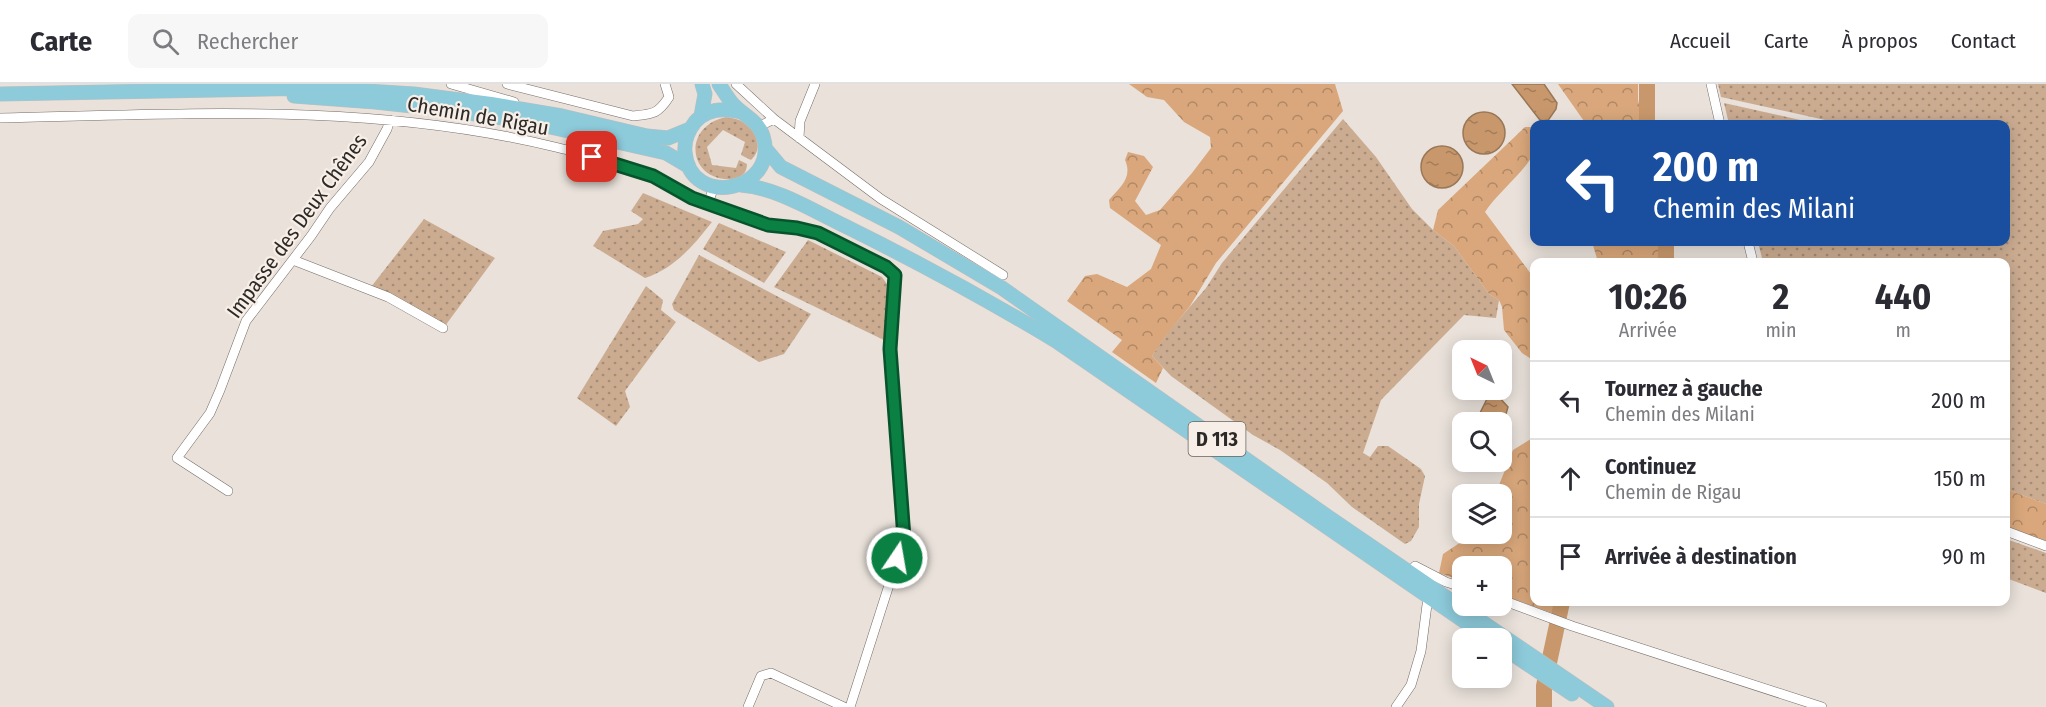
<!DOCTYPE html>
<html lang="fr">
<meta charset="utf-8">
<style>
:root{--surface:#fff;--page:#f7f7f7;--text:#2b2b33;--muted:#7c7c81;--line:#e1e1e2}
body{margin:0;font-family:"Fira Sans Condensed",sans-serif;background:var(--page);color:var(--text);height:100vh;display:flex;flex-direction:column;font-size:22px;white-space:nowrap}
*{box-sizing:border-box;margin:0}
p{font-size:20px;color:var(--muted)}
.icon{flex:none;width:33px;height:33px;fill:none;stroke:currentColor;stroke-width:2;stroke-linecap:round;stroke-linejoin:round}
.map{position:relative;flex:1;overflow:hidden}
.sheet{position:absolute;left:1530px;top:174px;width:480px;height:348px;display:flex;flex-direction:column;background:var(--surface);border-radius:12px;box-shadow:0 3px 15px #0003}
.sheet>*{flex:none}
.guide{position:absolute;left:1530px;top:36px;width:480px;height:126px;border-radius:12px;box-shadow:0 3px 15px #0003;background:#1a4fa0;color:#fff;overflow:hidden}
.needle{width:39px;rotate:317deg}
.tools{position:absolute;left:1452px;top:256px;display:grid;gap:12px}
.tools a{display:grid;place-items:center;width:60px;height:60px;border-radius:12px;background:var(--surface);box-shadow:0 3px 15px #0003;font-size:30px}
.pin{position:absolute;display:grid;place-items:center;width:51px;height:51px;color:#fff;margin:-26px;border-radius:12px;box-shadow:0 3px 9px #0006}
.me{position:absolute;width:66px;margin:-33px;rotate:12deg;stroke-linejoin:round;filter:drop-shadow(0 0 4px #0008)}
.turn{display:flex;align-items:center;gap:21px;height:126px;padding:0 24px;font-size:27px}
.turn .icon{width:78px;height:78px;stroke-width:2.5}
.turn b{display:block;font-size:42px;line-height:51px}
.eta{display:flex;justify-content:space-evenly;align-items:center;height:102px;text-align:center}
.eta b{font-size:36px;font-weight:700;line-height:42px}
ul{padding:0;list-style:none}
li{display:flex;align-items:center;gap:18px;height:78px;padding:0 24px;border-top:2px solid var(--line)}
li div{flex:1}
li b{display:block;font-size:22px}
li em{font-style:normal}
header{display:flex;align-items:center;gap:36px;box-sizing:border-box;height:84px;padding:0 30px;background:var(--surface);border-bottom:2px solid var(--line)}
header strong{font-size:28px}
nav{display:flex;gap:33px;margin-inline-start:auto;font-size:21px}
.search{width:420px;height:54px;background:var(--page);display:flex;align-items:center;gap:15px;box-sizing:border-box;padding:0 21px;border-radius:12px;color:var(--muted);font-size:22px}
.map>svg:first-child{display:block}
.grass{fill:url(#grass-dots)}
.forest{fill:url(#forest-crowns)}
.water{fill:url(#water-ripples);stroke:#997757;stroke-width:1.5}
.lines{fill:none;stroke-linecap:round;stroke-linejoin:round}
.river{stroke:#c8986c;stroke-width:16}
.street-casing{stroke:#746d67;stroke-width:10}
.primary-casing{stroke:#c0bfbe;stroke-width:15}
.street{stroke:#fff;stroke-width:9}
.primary{stroke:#8dcada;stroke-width:14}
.route-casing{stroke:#07532c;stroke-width:15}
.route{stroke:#0b8043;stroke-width:10}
.labels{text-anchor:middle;stroke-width:4.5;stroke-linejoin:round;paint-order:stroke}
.shield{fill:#f7eee7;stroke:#696460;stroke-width:1.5}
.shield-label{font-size:20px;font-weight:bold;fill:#2c2926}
.street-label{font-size:21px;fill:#2c2926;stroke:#f7eee7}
</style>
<header>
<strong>Carte</strong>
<div class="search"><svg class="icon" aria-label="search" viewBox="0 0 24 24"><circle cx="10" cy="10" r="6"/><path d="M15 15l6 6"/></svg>Rechercher</div>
<nav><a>Accueil</a><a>Carte</a><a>À propos</a><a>Contact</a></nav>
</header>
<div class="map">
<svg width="2046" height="623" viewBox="0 0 2046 623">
<defs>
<pattern id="grass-dots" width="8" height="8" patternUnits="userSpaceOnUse" patternTransform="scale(1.5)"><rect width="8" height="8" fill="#cbac91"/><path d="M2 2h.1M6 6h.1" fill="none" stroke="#a58c76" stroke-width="1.8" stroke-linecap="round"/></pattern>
<pattern id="forest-crowns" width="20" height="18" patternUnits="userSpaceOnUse" patternTransform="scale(1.5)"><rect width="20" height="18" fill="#d9a77b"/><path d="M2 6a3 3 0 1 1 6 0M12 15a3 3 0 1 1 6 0" fill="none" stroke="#b08865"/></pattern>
<pattern id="water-ripples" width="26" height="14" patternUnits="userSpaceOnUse" patternTransform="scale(1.5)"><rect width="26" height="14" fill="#c8986c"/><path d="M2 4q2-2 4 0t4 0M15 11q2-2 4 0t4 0" fill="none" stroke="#a37c59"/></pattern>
</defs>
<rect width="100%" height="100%" fill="#e9e1da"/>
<!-- grass -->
<path class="grass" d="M1718,0H2046V420L2006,405V178H1763L1758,158H2006V40H1843L1721,13Z
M1724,19L1818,40H1729Z
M726,33C732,34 739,35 745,39C758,48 763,65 751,76L741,71L745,58L723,46L707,63L712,81L736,84L739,76L747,80C747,89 741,94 733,95C689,99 680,43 726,33Z
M1343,35L1376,73L1412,125L1433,146L1454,162L1489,210L1499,216L1496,234L1464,231L1381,316L1363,369L1370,373L1378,362H1388L1421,385L1425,392L1419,420V443L1411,457L1405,460L1352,423L1327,399L1280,366L1253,351L1171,292L1152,272L1168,248L1206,204L1222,179Z
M643,109L712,138C693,162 675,184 645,194L593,162L603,147L638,140L643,135L631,127Z
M424,135L495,174L445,242L371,203Z
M719,139L786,168L764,199L703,165Z
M808,156L882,193L889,203L888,258L774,203Z
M699,171L811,230L784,270L759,278L674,226L672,220Z
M646,202L663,216L661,226L676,238L625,307L630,323L616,342L577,314Z
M2006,455L2046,469V509L2006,494Z"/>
<!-- forest -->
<path class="forest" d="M1129,0H1335L1343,27L1216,179L1190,222L1167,250L1152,272L1163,284L1156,299L1112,268L1122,256L1067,217L1085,192L1097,190L1127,203L1151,185L1161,161L1110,124L1109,116C1120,103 1133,94 1125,76L1128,68L1144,72L1153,83L1135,117L1146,131L1160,126L1192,89L1211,64L1210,53L1184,38L1164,16L1147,13Z
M1558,0H1638V15L1642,40H1586Z
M1525,43H1534C1535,51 1536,61 1534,68C1528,85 1496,110 1485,128L1534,194V277L1522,269L1504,246L1502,223L1499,216L1489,210L1454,162L1433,146L1438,126Z
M1592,158H1658L1659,178H1598Z
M1534,353V518H1556L1555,530L1502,511V483H1462V497L1439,489L1443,470L1473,450H1502V411H1495L1513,366Z
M2006,405L2046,420V457L2006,443Z"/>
<!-- water -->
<path class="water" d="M1512,0H1544L1557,19L1556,25L1547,38L1540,36Z
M1463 49a21 21 0 1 1 42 0a21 21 0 1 1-42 0Z
M1421 83a21 21 0 1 1 42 0a21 21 0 1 1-42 0Z
M1492,312H1498L1508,323L1502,344V339H1475L1488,313Z"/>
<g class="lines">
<!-- river -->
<path class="river" d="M1647,0V40
M1666,178V158
M1544,623V602L1562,518"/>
<defs>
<path id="street" d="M451,0L514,18
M507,0L633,32C653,30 658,30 669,13L665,0
M736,0L774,35
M1711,0L1720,40
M0,34C187,30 371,18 555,63C587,71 621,78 651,91C670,99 687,112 708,119L714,103
M758,43L774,35L881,115L1003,191
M799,54L800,37L815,0
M708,119L768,141L797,144L818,149L886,183L895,191L890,265L904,454L850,623
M1748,158L1753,178
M293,176L388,213L443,244
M228,407L177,374L210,329L220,306L246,237L311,152L330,124L369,78L387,45L390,36
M2006,447L2046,462
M1409,493L1415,482L1446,498L1462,503
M1502,516L1572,542L1822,623
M748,623L761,592L771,589L844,623
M1396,623L1411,601L1421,567L1428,513L1431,509"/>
<path id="primary" d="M719,0C723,6 727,13 732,19C742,31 758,36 763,52C780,107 690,126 685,68C684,57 688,47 695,38C707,24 725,24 741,28
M0,10L320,4L414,10L491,20L562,32L647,52L668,54L690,45
M294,12L375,18L449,26L528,38L666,69L688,82
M701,32L705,10L702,0
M765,64L781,83L899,143L1002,204L1324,430L1607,623
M741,101C777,104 810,125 843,141C916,177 986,215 1056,257L1490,555
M1502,563L1572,610"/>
</defs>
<!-- street casing -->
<use href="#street" class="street-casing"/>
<!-- primary casing -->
<use href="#primary" class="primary-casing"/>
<!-- street -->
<use href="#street" class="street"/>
<!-- primary -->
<use href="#primary" class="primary"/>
</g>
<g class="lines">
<defs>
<path id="route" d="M592,73L653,92L692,114L768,141L797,144L818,149L886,183L895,191L890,265L904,454L897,474"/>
</defs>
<!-- route casing -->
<use href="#route" class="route-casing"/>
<!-- route -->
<use href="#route" class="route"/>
</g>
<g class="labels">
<!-- shield labels -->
<rect class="shield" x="1188.5" y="338" width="57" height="34" rx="4.5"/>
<g class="shield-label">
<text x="1217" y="362">D 113</text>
</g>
<!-- street labels -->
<g class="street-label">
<text transform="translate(478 32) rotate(10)" y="7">Chemin de Rigau</text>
<text transform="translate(297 142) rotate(-54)" y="7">Impasse des Deux Chênes</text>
</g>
</g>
</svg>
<div class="tools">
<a><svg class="needle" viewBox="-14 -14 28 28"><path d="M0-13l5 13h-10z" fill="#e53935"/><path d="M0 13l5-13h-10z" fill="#7c7c81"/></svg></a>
<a><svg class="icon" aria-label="search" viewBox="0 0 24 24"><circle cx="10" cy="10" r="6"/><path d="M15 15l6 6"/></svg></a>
<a><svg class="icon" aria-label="layers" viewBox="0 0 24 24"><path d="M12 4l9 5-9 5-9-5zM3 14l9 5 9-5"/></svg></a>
<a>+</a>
<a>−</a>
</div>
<div class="pin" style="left:592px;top:73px;background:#d93025"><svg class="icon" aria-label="arrive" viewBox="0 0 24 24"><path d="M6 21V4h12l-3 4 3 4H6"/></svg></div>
<svg class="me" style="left:897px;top:474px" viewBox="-20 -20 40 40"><circle r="17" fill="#0b8043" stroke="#fff" stroke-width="3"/><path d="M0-11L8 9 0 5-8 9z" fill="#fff"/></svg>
<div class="guide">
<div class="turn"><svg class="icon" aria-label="left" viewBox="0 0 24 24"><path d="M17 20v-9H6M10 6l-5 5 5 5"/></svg><div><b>200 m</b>Chemin des Milani</div></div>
</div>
<section class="sheet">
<div class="eta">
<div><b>10:26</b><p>Arrivée</p></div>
<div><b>2</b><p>min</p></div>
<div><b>440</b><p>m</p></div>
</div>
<ul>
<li><svg class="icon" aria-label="left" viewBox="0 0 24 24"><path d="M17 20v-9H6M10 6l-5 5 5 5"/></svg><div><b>Tournez à gauche</b><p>Chemin des Milani</p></div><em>200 m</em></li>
<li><svg class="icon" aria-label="ahead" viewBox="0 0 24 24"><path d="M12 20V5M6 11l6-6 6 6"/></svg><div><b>Continuez</b><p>Chemin de Rigau</p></div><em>150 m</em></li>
<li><svg class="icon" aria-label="arrive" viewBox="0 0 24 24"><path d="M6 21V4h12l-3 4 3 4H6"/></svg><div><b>Arrivée à destination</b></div><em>90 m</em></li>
</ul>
</section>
</div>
